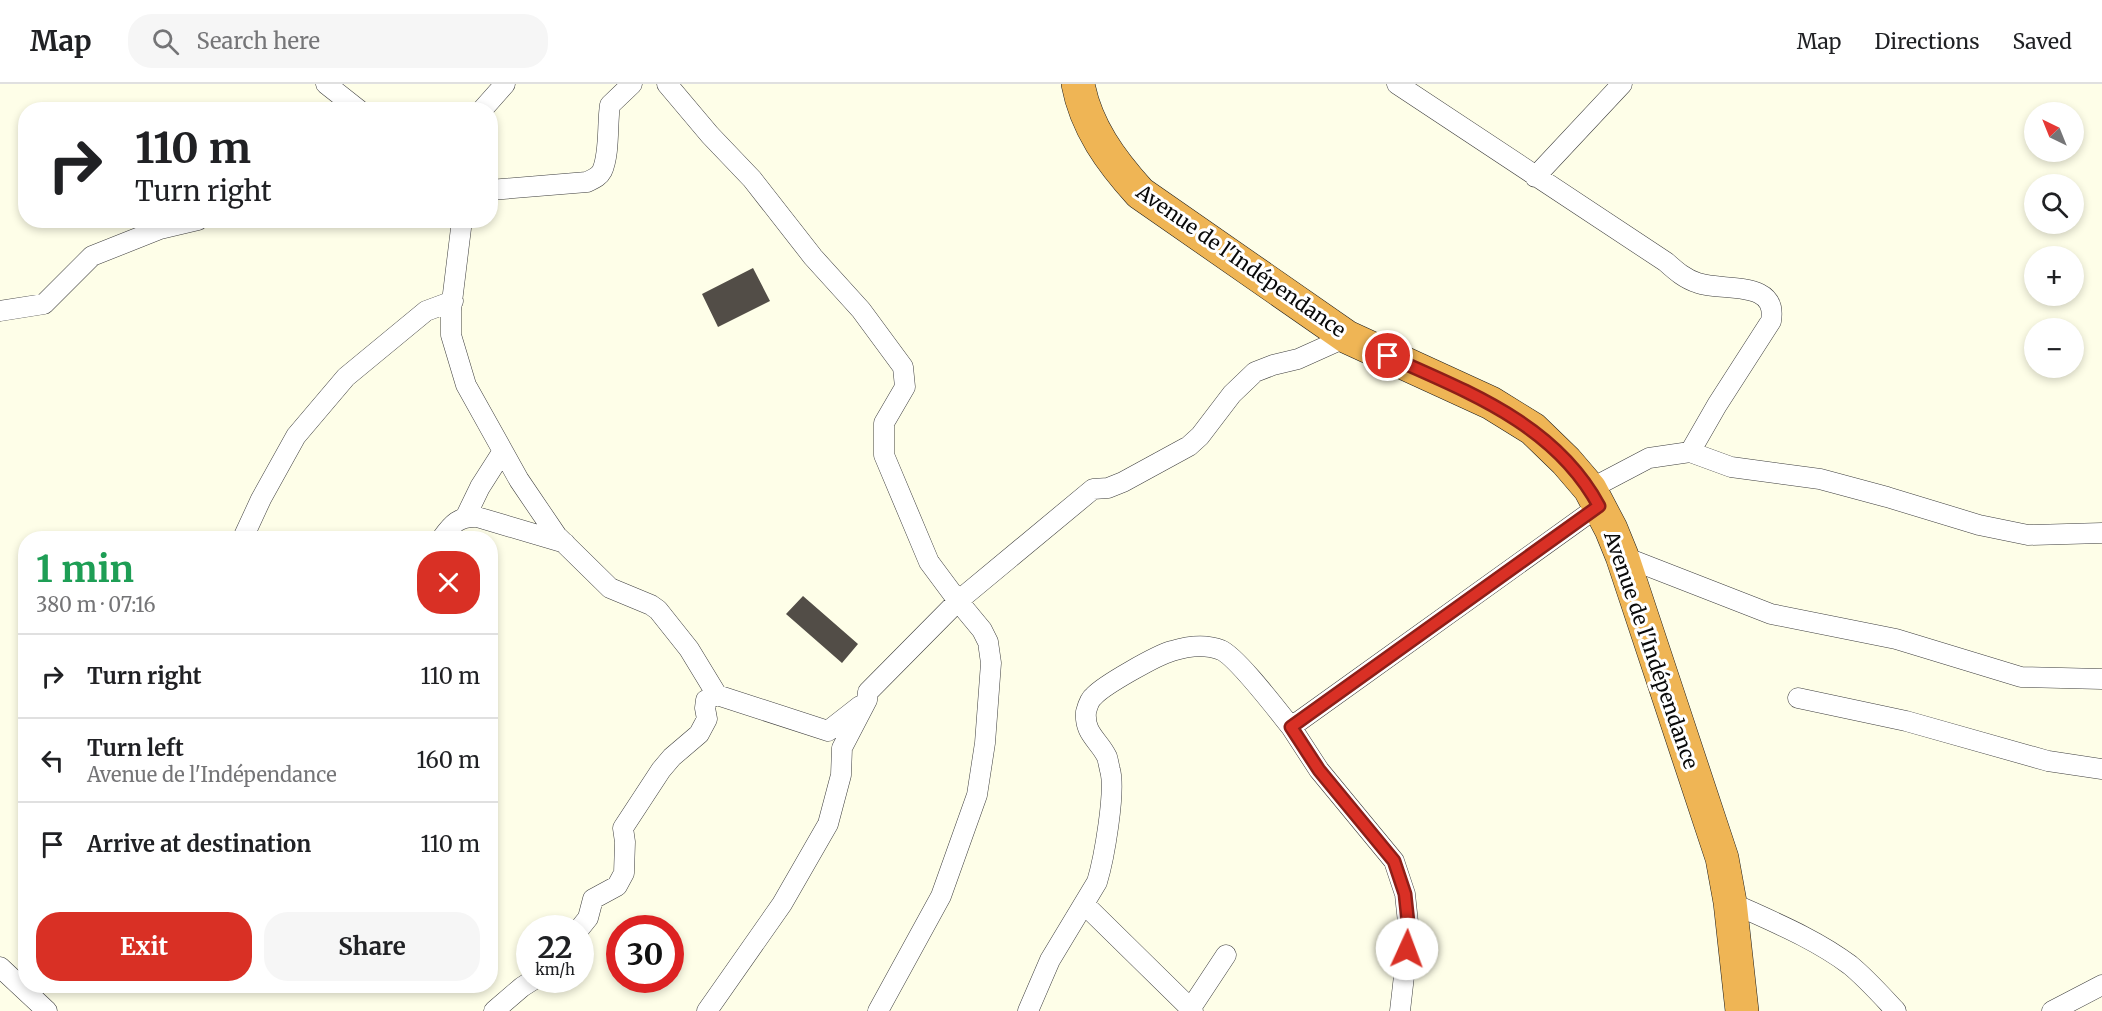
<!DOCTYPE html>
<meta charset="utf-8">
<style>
:root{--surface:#fff;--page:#f6f6f6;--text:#202124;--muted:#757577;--line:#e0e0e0;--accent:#d93025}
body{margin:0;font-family:Merriweather,serif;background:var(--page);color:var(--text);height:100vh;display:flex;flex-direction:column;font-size:22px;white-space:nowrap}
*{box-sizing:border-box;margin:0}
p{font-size:20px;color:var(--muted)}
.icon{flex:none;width:33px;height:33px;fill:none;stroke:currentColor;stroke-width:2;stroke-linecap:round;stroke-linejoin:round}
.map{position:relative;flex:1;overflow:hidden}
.drawer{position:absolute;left:18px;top:447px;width:480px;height:462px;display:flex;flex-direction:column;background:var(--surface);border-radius:24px;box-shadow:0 3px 9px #0003}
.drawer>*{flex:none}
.guide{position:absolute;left:18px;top:18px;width:480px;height:126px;border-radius:24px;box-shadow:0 3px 9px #0003;background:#fff;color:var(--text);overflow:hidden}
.needle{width:39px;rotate:317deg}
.fabs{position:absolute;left:2024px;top:18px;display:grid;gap:12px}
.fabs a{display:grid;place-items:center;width:60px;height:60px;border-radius:50%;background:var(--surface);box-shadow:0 3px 9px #0003;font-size:30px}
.speed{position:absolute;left:516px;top:831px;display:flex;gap:12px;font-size:30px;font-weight:700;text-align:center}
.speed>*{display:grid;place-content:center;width:78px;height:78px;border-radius:50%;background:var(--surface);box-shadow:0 3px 9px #0003;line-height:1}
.speed small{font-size:15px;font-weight:400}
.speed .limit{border:9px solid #d22;background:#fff;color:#111}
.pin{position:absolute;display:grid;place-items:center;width:51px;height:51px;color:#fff;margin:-26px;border:3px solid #fff;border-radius:50%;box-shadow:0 2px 6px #0007}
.me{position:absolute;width:66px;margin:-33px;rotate:2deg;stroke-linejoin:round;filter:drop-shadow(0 0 4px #0008)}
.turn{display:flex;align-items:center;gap:21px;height:126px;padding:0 18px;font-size:27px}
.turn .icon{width:78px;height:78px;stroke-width:2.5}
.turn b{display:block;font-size:42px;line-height:51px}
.round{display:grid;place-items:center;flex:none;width:63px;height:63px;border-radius:24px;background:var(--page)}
.overview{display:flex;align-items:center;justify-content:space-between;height:102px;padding:0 18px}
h1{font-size:36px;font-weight:700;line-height:45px;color:#1e9e55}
.primary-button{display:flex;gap:12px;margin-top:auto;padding:12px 18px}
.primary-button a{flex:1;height:69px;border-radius:24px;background:var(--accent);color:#fff;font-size:24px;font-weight:700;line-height:69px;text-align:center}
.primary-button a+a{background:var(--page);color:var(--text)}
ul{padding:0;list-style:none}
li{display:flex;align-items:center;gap:18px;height:84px;padding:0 18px;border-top:2px solid var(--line)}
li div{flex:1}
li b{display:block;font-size:22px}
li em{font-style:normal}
header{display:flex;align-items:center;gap:36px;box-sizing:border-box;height:84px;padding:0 30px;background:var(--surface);border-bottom:2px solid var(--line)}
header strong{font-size:28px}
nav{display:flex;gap:33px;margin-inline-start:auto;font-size:21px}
.search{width:420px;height:54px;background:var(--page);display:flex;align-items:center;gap:15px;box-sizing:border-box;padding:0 21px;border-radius:24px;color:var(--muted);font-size:22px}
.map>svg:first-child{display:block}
.building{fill:#524d47}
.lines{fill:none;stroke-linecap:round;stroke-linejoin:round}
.street-casing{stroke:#3d3d3d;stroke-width:21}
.highway-casing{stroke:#1b1b1b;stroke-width:34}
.street{stroke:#fff;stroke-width:20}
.highway{stroke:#efb555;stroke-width:33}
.route-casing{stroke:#8d1f18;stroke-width:15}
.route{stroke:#d93025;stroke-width:10}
.labels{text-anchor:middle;stroke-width:6;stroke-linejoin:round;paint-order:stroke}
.street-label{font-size:20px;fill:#0a0a0a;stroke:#fff}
</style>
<header>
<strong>Map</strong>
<div class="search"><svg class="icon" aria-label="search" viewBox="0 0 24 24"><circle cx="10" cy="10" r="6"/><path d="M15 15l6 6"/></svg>Search here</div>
<nav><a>Map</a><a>Directions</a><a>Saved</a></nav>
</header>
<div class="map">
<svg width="2102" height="927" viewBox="0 0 2102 927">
<rect width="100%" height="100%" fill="#fefee8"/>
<!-- building -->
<path class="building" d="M753,184L770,217L718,243L702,210Z
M803,512L858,560L842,579L786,530Z"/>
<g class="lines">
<defs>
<path id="street" d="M326,0L359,26
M667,0L710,51L752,95L813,173L861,226L903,283L905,303L884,339V371L929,478L958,517L982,546L988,558L991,579L985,659L977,711L941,812L878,927
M1397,0L1666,178C1676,187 1685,195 1698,199C1724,208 1778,195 1771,237L1717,321L1690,368
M482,26L505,0
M1535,93L1622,0
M490,106L587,98C593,95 599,93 602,87C610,70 607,39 610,21L632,0
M462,136L451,226V251L466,301L519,396L557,452L610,504L651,521L658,526L689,565L717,611L828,647L860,622
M0,227L44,220L92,172L160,145L198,136
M1590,405L1649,374L1690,368L1731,383L1820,395L1887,413L1979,441L2028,451L2102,449
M466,432L480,403L503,367
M243,454L261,415L296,352L346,293L426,227L453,217
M442,454C452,440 459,432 477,433L565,459
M1622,472L1771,530L1896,555L2021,593L2102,595
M1798,614L1906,637L2048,677L2102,685
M1730,818C1771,837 1814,854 1850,881C1867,895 1881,911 1896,927
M1084,820L1193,927
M580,844L588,834L593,815L617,802L624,789L625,758L623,744L661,686L672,673L699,650L707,635L705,624L706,616L717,611
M0,883L47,927
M494,927L522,903L533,896
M707,927L782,820L828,740L841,691L842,664L867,616L868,608L958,517L1093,405L1108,404L1123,398L1189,362L1200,352L1232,310L1255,288L1273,281L1298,275L1347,253
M1028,927L1050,876L1097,798C1104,775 1116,707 1110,686C1109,682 1108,676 1107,673C1099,656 1084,650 1086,628C1087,624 1090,615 1094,612C1104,601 1157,571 1172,567C1188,562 1206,560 1221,566C1237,573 1278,627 1291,643
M1189,927L1226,871
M1400,927L1409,848L1405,810L1394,777L1319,686L1291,643L1599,422
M2052,927L2102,901"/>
<path id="highway" d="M1078,0C1086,43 1111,77 1140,109L1347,253L1491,319L1533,345L1566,377L1590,405L1611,445L1622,472L1722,774L1730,818L1742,927"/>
</defs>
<!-- street casing -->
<use href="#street" class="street-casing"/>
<!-- highway casing -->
<use href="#highway" class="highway-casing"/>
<!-- street -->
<use href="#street" class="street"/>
<!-- highway -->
<use href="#highway" class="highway"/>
</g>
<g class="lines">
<defs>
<path id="route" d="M1388,272C1468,308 1555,340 1599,422L1291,643L1319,686L1394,777L1405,810L1409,848L1407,865"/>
</defs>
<!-- route casing -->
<use href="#route" class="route-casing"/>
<!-- route -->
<use href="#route" class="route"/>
</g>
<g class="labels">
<!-- street labels -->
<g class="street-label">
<text transform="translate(1241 177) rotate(35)" y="7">Avenue de l'Indépendance</text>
<text transform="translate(1651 566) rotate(71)" y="7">Avenue de l'Indépendance</text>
</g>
</g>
</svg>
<div class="fabs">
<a><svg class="needle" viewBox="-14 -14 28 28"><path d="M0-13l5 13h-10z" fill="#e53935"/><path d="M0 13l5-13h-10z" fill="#757577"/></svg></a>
<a><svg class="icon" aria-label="search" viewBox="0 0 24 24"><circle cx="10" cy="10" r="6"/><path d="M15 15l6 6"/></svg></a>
<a>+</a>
<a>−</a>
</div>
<div class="speed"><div>22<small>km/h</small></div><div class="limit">30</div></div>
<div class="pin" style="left:1388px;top:272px;background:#d93025"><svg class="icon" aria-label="arrive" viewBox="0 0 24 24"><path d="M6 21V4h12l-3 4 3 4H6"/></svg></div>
<svg class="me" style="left:1407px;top:865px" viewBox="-20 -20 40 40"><circle r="19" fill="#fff"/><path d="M0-13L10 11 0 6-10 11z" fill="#d93025"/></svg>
<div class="guide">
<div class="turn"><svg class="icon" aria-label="right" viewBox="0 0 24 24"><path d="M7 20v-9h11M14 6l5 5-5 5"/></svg><div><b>110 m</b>Turn right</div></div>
</div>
<section class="drawer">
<div class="overview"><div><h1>1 min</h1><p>380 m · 07:16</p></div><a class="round" style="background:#d93025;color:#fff"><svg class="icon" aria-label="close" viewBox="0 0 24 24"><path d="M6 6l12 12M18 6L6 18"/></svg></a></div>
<ul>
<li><svg class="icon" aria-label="right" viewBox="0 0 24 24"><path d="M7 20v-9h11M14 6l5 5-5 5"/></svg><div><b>Turn right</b></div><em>110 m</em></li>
<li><svg class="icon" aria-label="left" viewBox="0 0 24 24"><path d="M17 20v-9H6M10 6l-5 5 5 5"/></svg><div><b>Turn left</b><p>Avenue de l'Indépendance</p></div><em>160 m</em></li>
<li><svg class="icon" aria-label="arrive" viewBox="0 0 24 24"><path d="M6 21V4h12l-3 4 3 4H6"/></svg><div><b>Arrive at destination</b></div><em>110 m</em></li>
</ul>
<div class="primary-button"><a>Exit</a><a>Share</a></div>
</section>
</div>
